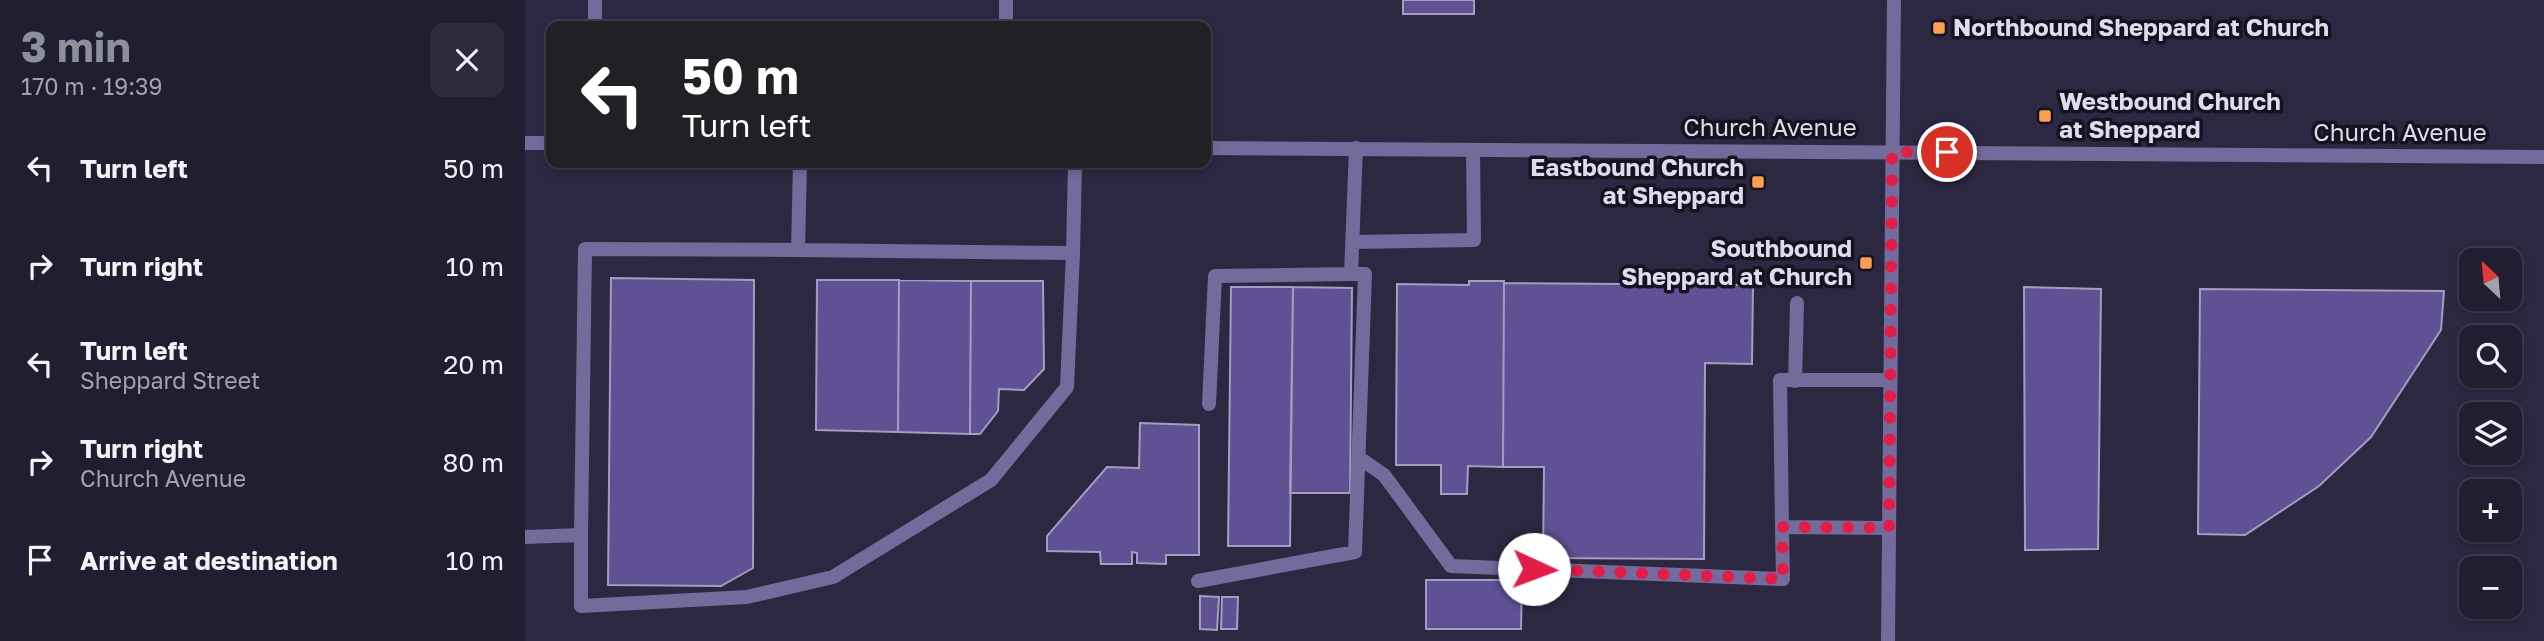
<!DOCTYPE html>
<meta charset="utf-8">
<style>
:root{--surface:#211e32;--page:#2d2b3e;--text:#f1f3f6;--muted:#a2a2ac;--line:#3e3c4d;--accent:#8c9099}
body{margin:0;font-family:"Golos Text",sans-serif;background:var(--page);color:var(--text);height:100vh;display:flex;flex-direction:column;font-size:26px;white-space:nowrap}
*{box-sizing:border-box;margin:0}
p{font-size:23px;color:var(--muted)}
.icon{flex:none;width:38px;height:38px;fill:none;stroke:currentColor;stroke-width:2;stroke-linecap:round;stroke-linejoin:round}
.map{position:relative;flex:1;overflow:hidden}
.panel{display:flex;flex-direction:column;background:var(--surface);width:525px}
.panel>*{flex:none}
.banner{position:absolute;left:21px;top:21px;width:665px;height:147px;border-radius:14px;box-shadow:0 4px 10px #0003,0 0 0 2px var(--line);background:#202124;color:#fff;overflow:hidden}
.needle{width:46px;rotate:334deg}
.buttons{position:absolute;left:1934px;top:248px;display:grid;gap:14px}
.buttons a{display:grid;place-items:center;width:63px;height:63px;border-radius:14px;background:var(--surface);box-shadow:0 4px 10px #0003,0 0 0 2px var(--line);font-size:35px}
.pin{position:absolute;display:grid;place-items:center;width:60px;height:60px;color:#fff;margin:-30px;border:4px solid #fff;border-radius:50%;box-shadow:0 2px 7px #0007}
.me{position:absolute;width:77px;margin:-38px;rotate:92deg;stroke-linejoin:round;filter:drop-shadow(0 0 5px #0008)}
.turn{display:flex;align-items:center;gap:24px;height:147px;padding:0 21px;font-size:32px}
.turn .icon{width:91px;height:91px;stroke-width:2.5}
.turn b{display:block;font-size:49px;line-height:60px}
.round{display:grid;place-items:center;flex:none;width:74px;height:74px;border-radius:14px;background:var(--page)}
.head{display:flex;align-items:center;justify-content:space-between;height:119px;padding:0 21px}
h1{font-size:42px;font-weight:700;line-height:52px;color:var(--accent)}
ul{padding:0;list-style:none}
li{display:flex;align-items:center;gap:21px;height:98px;padding:0 21px}
li div{flex:1}
li b{display:block;font-size:26px}
li em{font-style:normal}
main{display:flex;flex:1;min-height:0}
.map>svg:first-child{display:block}
.building{fill:#5f5194;stroke:#a29ebf;stroke-width:2}
.lines{fill:none;stroke-linecap:round;stroke-linejoin:round}
.service{stroke:#736b9b;stroke-width:14}
.minor{stroke:#736b9b;stroke-width:14}
.tertiary{stroke:#736b9b;stroke-width:14}
.route{stroke:#e11d48;stroke-width:12;stroke-dasharray:0 21.6}
.poi-dot{fill:#fc9e52;stroke:#15131f;stroke-width:2.5}
.labels{text-anchor:middle;stroke-width:7;stroke-linejoin:round;paint-order:stroke}
.poi-label{font-size:24px;font-weight:bold;fill:#dedced;stroke:#15131f;text-anchor:start}
.street-label{font-size:24px;fill:#dedced;stroke:#15131f}
</style>
<main>
<section class="panel">
<div class="head"><div><h1>3 min</h1><p>170 m · 19:39</p></div><a class="round"><svg class="icon" aria-label="close" viewBox="0 0 24 24"><path d="M6 6l12 12M18 6L6 18"/></svg></a></div>
<ul>
<li><svg class="icon" aria-label="left" viewBox="0 0 24 24"><path d="M17 20v-9H6M10 6l-5 5 5 5"/></svg><div><b>Turn left</b></div><em>50 m</em></li>
<li><svg class="icon" aria-label="right" viewBox="0 0 24 24"><path d="M7 20v-9h11M14 6l5 5-5 5"/></svg><div><b>Turn right</b></div><em>10 m</em></li>
<li><svg class="icon" aria-label="left" viewBox="0 0 24 24"><path d="M17 20v-9H6M10 6l-5 5 5 5"/></svg><div><b>Turn left</b><p>Sheppard Street</p></div><em>20 m</em></li>
<li><svg class="icon" aria-label="right" viewBox="0 0 24 24"><path d="M7 20v-9h11M14 6l5 5-5 5"/></svg><div><b>Turn right</b><p>Church Avenue</p></div><em>80 m</em></li>
<li><svg class="icon" aria-label="arrive" viewBox="0 0 24 24"><path d="M6 21V4h12l-3 4 3 4H6"/></svg><div><b>Arrive at destination</b></div><em>10 m</em></li>
</ul>
</section>
<div class="map">
<svg width="2019" height="641" viewBox="0 0 2019 641">
<rect width="100%" height="100%" fill="#2c2842"/>
<!-- building -->
<path class="building" d="M878,0H949V14H878Z
M86,278L229,280L228,568L196,586L83,585Z
M292,280H374L373,432L291,430Z
M374,280L446,281L445,434L373,432Z
M446,281H518L519,369L499,390L474,389L473,411L455,434H445Z
M944,281H979L978,467L943,466L942,494H916V465H871L872,284L944,285Z
M979,283L1228,285L1227,364L1180,363L1179,559L1018,558L1019,467H978Z
M706,287H768L765,546H703Z
M768,287L827,288L825,493H765Z
M1499,287L1576,289L1573,549L1500,550Z
M1675,289L1919,291L1916,330L1846,437L1794,486L1720,535L1673,534Z
M615,423L674,425V555H641V564L612,563V553L607,552V564H576L575,552L522,551V536L582,467L614,468Z
M901,580H997L996,629H901Z
M675,596L694,597L692,630L675,629Z
M697,597H713L712,629H696Z"/>
<g class="lines">
<!-- service -->
<path class="service" d="M481,0V26
M70,26V0
M827,242L949,240L948,150
M273,250L548,253
M1270,381L1272,303
M684,404L690,276L826,274L831,148
M833,457L859,475L926,566L1258,579L1257,527L1364,528
M1257,527L1255,380H1365
M56,535V606L222,597L308,577L466,480L542,387L548,253L550,163
M0,537L56,535L60,249L273,250L275,163
M673,581L830,552L840,274H826"/>
<!-- minor -->
<path class="minor" d="M0,143H26
M681,148L2019,157"/>
<!-- tertiary -->
<path class="tertiary" d="M1363,641L1369,0"/>
</g>
<g class="lines">
<!-- route -->
<path class="route" d="M1009,569L1258,579L1257,527L1364,528L1367,152H1422"/>
</g>
<!-- markers -->
<g class="poi-dot">
<rect x="1407" y="21" width="14" height="14" rx="3.5"/>
<rect x="1513" y="109" width="14" height="14" rx="3.5"/>
<rect x="1226" y="175" width="14" height="14" rx="3.5"/>
<rect x="1334" y="256" width="14" height="14" rx="3.5"/>
</g>
<g class="labels">
<!-- poi labels -->
<g class="poi-label">
<text x="1428" y="36">Northbound Sheppard at Church</text>
<text x="1534" y="110">Westbound Church<tspan x="1534" dy="28">at Sheppard</tspan></text>
<text x="1219" y="176" text-anchor="end">Eastbound Church<tspan x="1219" dy="28">at Sheppard</tspan></text>
<text x="1327" y="257" text-anchor="end">Southbound<tspan x="1327" dy="28">Sheppard at Church</tspan></text>
</g>
<!-- street labels -->
<g class="street-label">
<text x="1245" y="136">Church Avenue</text>
<text x="1875" y="141">Church Avenue</text>
</g>
</g>
</svg>
<div class="buttons">
<a><svg class="needle" viewBox="-14 -14 28 28"><path d="M0-13l5 13h-10z" fill="#e53935"/><path d="M0 13l5-13h-10z" fill="#a2a2ac"/></svg></a>
<a><svg class="icon" aria-label="search" viewBox="0 0 24 24"><circle cx="10" cy="10" r="6"/><path d="M15 15l6 6"/></svg></a>
<a><svg class="icon" aria-label="layers" viewBox="0 0 24 24"><path d="M12 4l9 5-9 5-9-5zM3 14l9 5 9-5"/></svg></a>
<a>+</a>
<a>−</a>
</div>
<div class="pin" style="left:1422px;top:152px;background:#d93025"><svg class="icon" aria-label="arrive" viewBox="0 0 24 24"><path d="M6 21V4h12l-3 4 3 4H6"/></svg></div>
<svg class="me" style="left:1009px;top:569px" viewBox="-20 -20 40 40"><circle r="19" fill="#fff"/><path d="M0-13L10 11 0 6-10 11z" fill="#e11d48"/></svg>
<div class="banner">
<div class="turn"><svg class="icon" aria-label="left" viewBox="0 0 24 24"><path d="M17 20v-9H6M10 6l-5 5 5 5"/></svg><div><b>50 m</b>Turn left</div></div>
</div>
</div>
</main>
